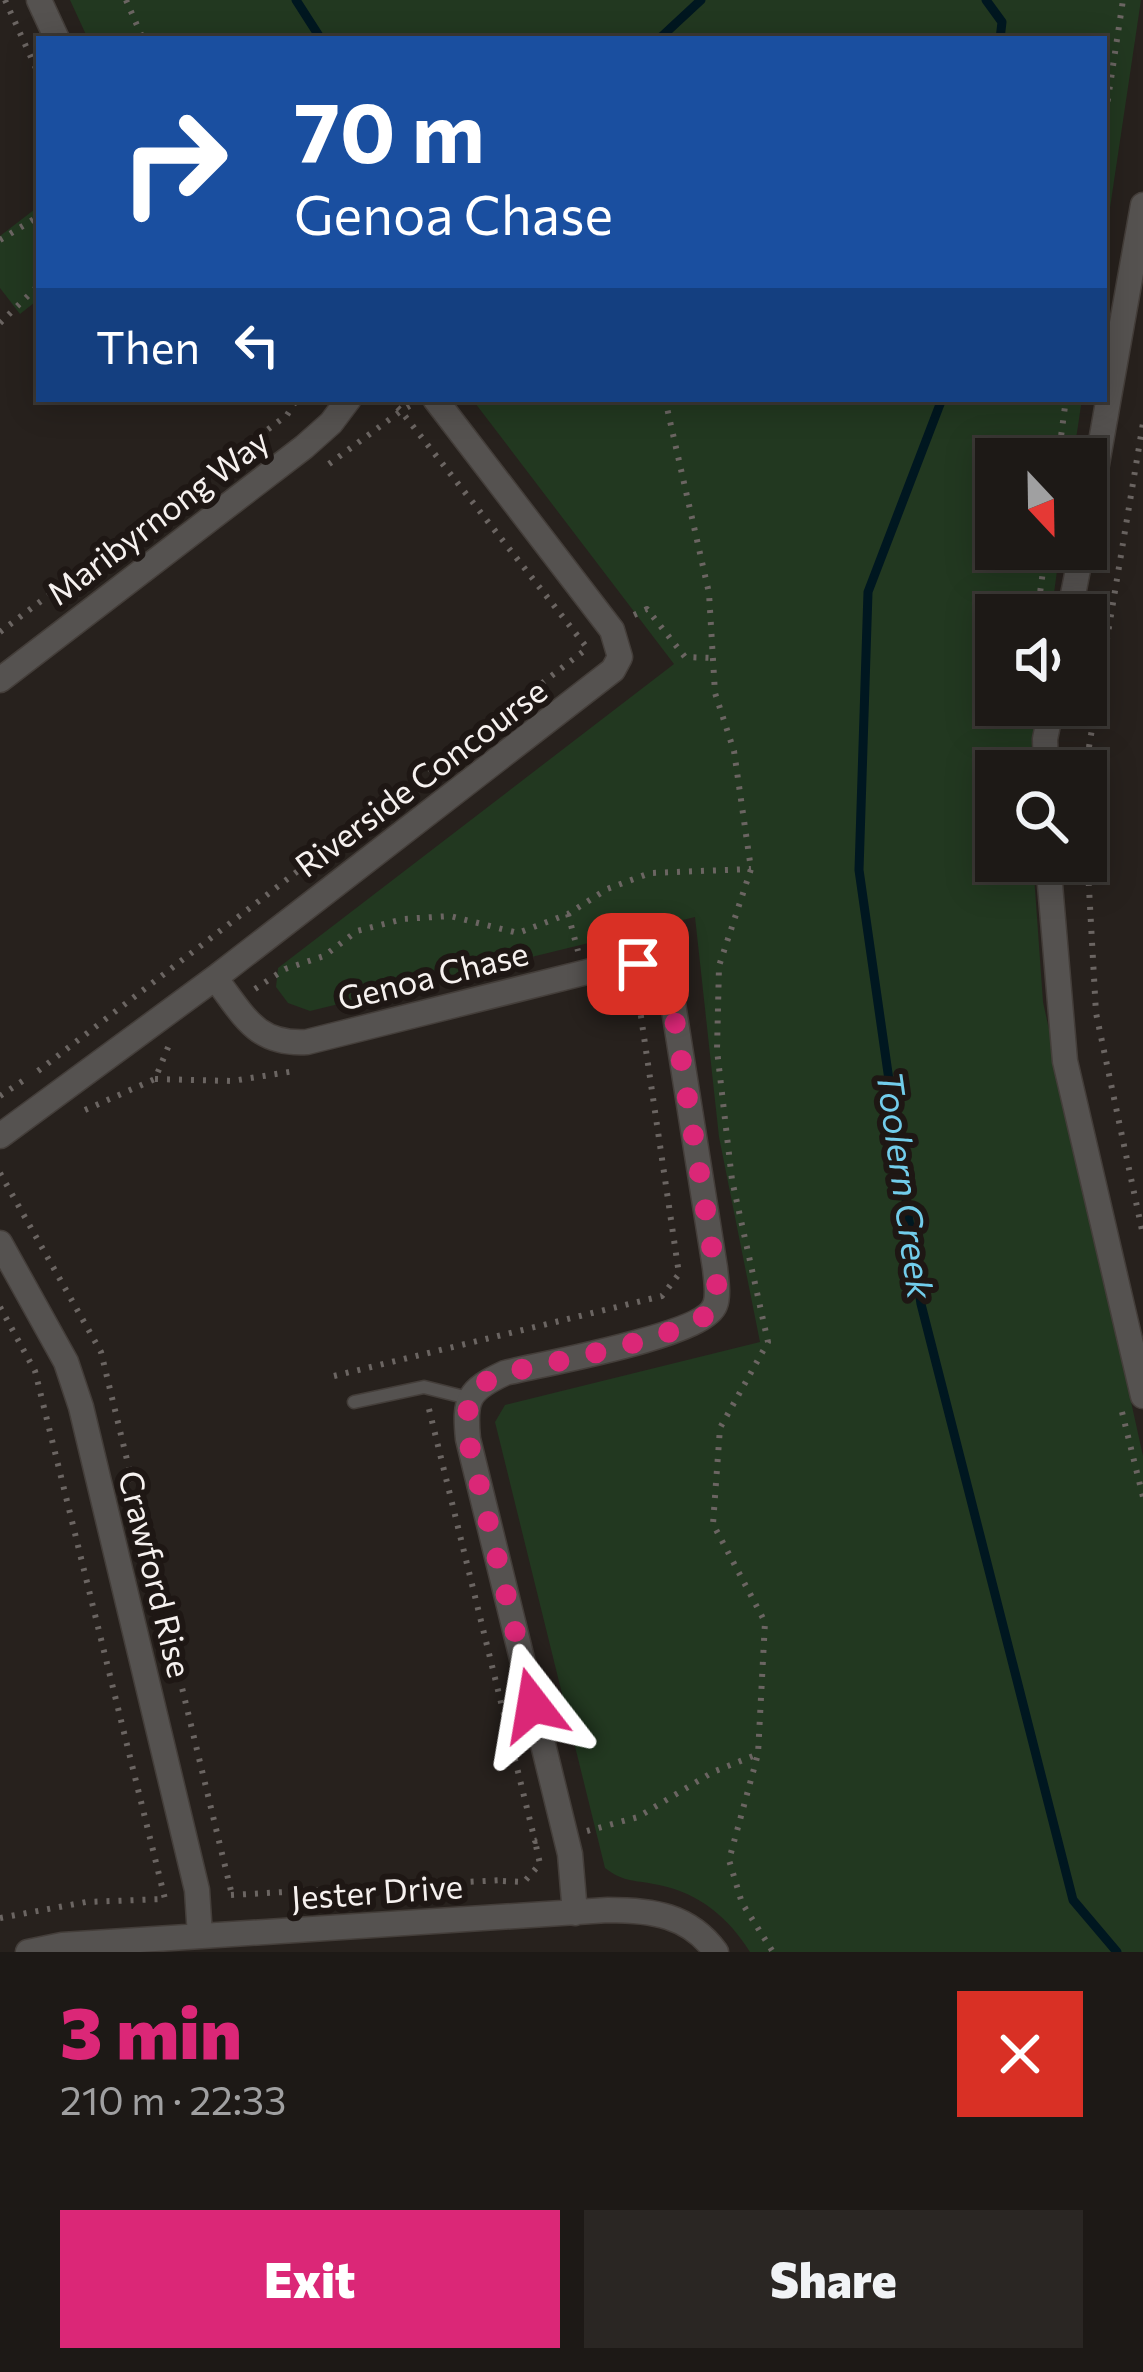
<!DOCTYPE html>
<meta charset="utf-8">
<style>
:root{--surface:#1d1916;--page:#2a2623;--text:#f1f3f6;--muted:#a0a0a1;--line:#3b3835;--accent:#db2777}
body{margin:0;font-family:Commissioner,sans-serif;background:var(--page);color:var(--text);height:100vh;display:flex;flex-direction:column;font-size:45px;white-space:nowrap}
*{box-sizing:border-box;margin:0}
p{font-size:39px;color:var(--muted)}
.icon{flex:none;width:66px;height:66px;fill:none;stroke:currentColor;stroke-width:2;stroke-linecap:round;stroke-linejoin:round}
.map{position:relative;height:1952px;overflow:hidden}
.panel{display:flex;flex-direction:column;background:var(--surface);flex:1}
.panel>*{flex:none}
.hud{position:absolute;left:36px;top:36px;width:1071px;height:366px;border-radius:0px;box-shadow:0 6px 30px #0003,0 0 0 3px var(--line);background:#1a4fa0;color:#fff;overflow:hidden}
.needle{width:78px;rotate:158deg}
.fabs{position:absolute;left:975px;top:438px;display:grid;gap:24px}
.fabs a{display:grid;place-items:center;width:132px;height:132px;border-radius:0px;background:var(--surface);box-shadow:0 6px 30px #0003,0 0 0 3px var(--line);font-size:60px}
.pin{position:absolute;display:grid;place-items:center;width:102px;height:102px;color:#fff;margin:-51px;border-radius:24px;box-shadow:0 6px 18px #0006}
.me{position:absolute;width:132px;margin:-66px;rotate:346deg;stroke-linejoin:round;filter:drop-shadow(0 0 9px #0008)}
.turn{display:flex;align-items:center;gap:42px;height:252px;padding:0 60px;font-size:54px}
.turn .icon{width:156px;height:156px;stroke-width:2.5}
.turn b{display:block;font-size:84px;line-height:102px}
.then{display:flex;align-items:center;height:114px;padding:0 60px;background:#0003;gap:24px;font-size:45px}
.round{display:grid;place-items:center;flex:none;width:126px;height:126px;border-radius:0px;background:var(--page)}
.headline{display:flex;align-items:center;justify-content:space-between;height:204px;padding:0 60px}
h1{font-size:72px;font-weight:800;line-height:90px;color:var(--accent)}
.action{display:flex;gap:24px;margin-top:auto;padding:24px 60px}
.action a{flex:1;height:138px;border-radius:0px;background:var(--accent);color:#fff;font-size:48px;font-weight:800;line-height:138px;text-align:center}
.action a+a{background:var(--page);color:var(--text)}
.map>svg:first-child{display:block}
.green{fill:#223820}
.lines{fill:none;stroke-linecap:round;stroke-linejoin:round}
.stream{stroke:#001720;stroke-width:9}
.service-casing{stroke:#443e3a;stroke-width:15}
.minor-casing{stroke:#443e3a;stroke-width:27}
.path{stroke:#6b6562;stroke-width:6;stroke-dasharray:3 9;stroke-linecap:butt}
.service{stroke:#555250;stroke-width:12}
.minor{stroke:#555250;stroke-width:24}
.route{stroke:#db2777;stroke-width:21;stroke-dasharray:0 37.8}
.labels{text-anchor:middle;stroke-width:12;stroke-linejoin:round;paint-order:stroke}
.street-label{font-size:33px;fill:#f6f1ef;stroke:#1e1714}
.water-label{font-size:36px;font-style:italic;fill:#72cdeb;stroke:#1e1714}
</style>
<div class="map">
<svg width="1143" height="1952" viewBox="0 0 1143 1952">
<rect width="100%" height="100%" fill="#27211d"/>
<!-- green -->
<path class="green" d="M70,0H1141L1104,248V39H88Z
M39,206V299L20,314L0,288V236Z
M472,399H1082L1073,459H996V549H1060L1051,615H996V705H1038L1028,771H996V861H1033L1043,1002L1143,1456V1952H750C729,1918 699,1893 659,1885C637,1880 624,1883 605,1868L495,1422L505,1405L760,1342L719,1137L695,917L310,1011L288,1003L276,987L278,968L674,664Z"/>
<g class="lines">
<!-- stream -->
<path class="stream" d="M296,0L321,39
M986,0L1002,22L1000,39
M659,39L701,0
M942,399L868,592L859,870L921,1304L1073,1900L1117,1952"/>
<defs>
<path id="service" d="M354,1402L424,1387L468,1398"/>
<path id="minor" d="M39,0L57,39
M1086,526L1143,205
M1069,615L1082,549
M0,680L304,447L331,423L349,399
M1046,771L1045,739L1052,705
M1048,861L1065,1061L1143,1396
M215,978C244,1015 255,1045 307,1042L619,964L654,970L671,991L715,1268C716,1279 719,1295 715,1305C704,1336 541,1364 505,1373C468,1390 464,1399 468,1439L570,1854L575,1913
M0,1136L215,978L613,670L620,657L612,630L435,399
M0,1243L66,1362L81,1407L197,1890L200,1936
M28,1952L62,1945L608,1910C652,1910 689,1915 716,1952"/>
</defs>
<!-- service casing -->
<use href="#service" class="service-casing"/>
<!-- minor casing -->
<use href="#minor" class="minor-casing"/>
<!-- path -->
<path class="path" d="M5,0L39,75
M126,0L143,39
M1104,125L1123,0
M0,240L39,216
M0,323L39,285
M389,399L401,411L413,404
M665,399L709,593L715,693L734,751L751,869L719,966L717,1050L732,1180L768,1342L720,1428L713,1524L765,1622L758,1754L729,1860L742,1903L773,1952
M1058,459L1066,399
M329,464L401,411L588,649
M634,615L647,609L685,657L712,658
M1037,615L1046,549
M0,632L287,415L297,399
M1085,771L1143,423
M1086,835L1096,1013L1143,1235
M568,914L578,951
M255,989L285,969L324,956L357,931L403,919L450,916L518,933L568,914L607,889L650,873L751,869
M38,1071L589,647
M155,1079L232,1081L295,1071
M0,1096L27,1078
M85,1110L155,1079L169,1045
M0,1173L101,1352L232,1895
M0,1307L35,1371L165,1899
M334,1376L662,1296L679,1274L639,1003L625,992
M429,1409L535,1841L539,1840
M1122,1412L1143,1497
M587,1831L638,1817L713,1772L758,1754
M503,1881L524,1882L540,1864L535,1841
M231,1895L503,1880
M0,1918L86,1902L164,1899"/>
<!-- service -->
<use href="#service" class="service"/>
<!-- minor -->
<use href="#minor" class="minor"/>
</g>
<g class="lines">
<!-- route -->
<path class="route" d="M533,1705L468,1439V1397L485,1382L505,1373C541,1364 704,1335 715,1305C719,1295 716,1279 715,1268L670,991L654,970L638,964"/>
</g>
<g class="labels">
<!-- street labels -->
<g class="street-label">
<text transform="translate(158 517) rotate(-37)" y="12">Maribyrnong Way</text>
<text transform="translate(421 778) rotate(-37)" y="12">Riverside Concourse</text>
<text transform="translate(433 976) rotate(-14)" y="12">Genoa Chase</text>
<text transform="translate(155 1574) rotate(76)" y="12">Crawford Rise</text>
<text transform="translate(377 1892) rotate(-4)" y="12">Jester Drive</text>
</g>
<!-- water labels -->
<g class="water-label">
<text transform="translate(905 1185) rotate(82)" y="13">Toolern Creek</text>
</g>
</g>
</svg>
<div class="fabs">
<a><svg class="needle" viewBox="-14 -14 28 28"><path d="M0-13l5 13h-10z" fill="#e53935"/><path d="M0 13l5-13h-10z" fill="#a0a0a1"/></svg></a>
<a><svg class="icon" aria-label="sound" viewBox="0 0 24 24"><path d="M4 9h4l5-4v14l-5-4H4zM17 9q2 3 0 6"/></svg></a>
<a><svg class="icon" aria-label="search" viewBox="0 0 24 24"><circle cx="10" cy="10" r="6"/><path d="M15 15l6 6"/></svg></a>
</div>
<div class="pin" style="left:638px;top:964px;background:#d93025"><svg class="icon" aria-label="arrive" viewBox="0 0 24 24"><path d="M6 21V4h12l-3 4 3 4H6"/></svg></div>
<svg class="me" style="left:533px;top:1705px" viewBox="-20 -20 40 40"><path d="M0-17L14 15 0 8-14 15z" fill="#db2777" stroke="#fff" stroke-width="4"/></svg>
<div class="hud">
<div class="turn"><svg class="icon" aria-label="right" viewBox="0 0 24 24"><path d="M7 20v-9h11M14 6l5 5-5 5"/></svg><div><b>70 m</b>Genoa Chase</div></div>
<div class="then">Then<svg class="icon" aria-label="left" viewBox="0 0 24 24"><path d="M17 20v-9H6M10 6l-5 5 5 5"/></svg></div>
</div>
</div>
<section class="panel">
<div class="headline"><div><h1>3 min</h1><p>210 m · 22:33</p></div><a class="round" style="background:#d93025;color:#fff"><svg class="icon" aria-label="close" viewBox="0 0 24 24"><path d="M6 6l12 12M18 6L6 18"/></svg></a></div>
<div class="action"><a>Exit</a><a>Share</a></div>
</section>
